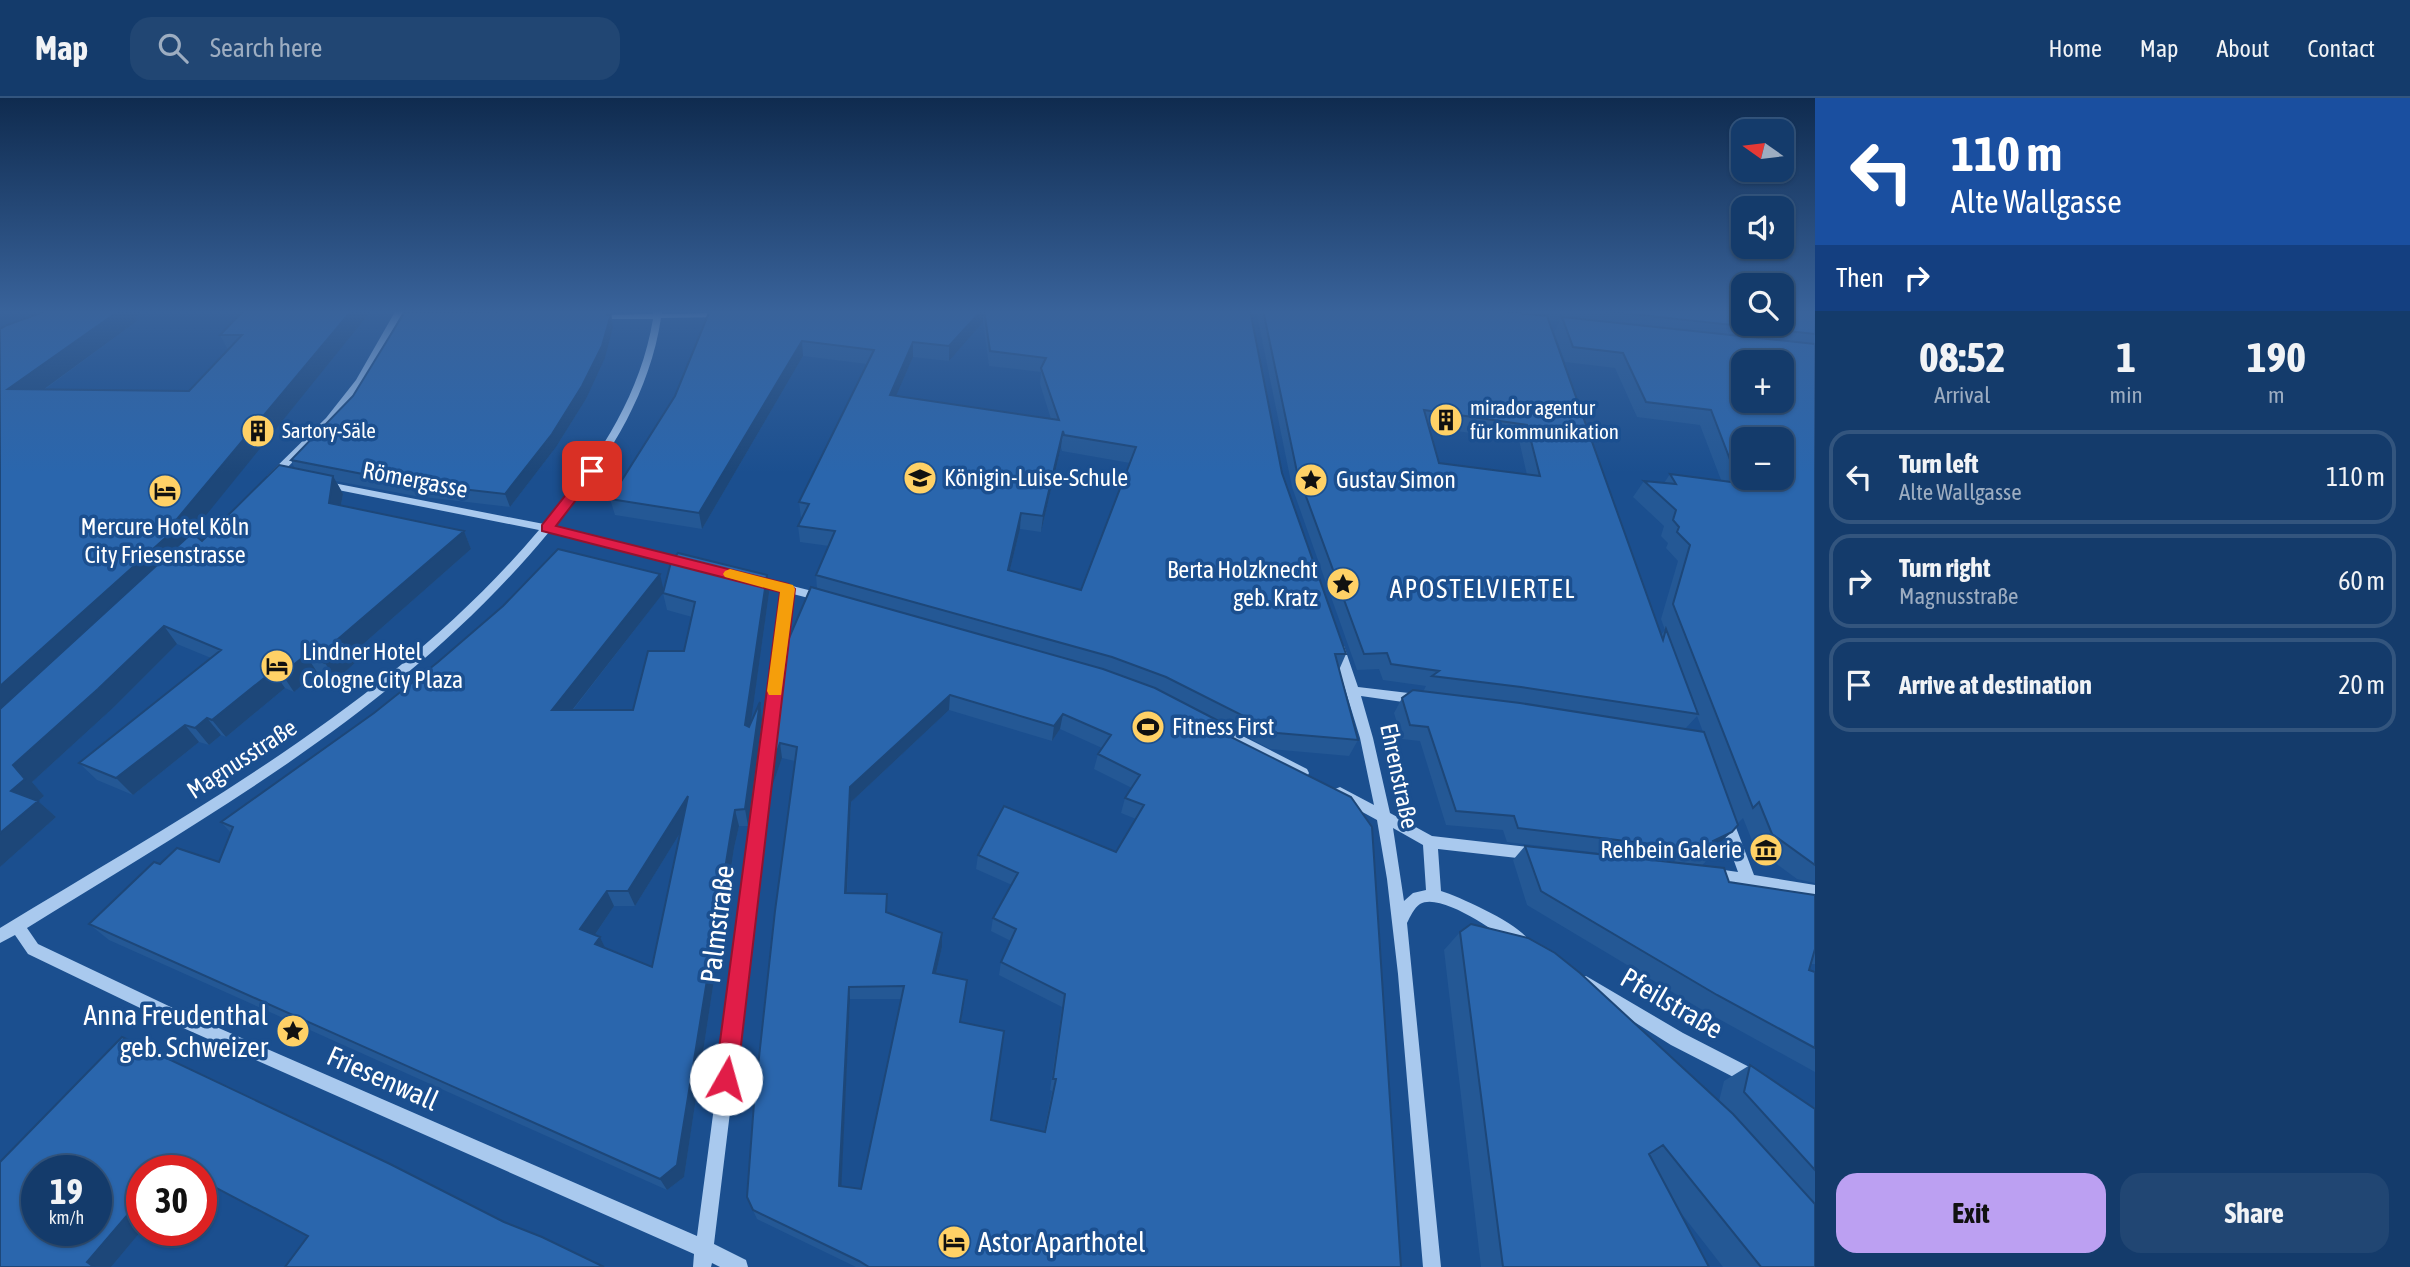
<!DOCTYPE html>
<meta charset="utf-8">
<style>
:root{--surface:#143b6b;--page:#214673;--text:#f1f3f6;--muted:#9dadc1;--line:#33557e;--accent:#bca0f2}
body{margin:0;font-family:"Asap Condensed",sans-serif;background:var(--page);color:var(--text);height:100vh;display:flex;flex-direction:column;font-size:26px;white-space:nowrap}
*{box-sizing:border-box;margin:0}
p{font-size:23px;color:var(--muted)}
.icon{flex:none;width:38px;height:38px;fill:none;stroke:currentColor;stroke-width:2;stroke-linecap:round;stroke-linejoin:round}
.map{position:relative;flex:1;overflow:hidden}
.drawer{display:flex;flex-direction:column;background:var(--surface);width:595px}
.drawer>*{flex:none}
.top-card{background:#1a4fa0;color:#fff;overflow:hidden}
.needle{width:46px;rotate:284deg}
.buttons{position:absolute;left:1731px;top:21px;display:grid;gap:14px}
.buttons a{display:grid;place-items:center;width:63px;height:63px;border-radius:14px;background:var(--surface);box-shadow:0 2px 5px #0004,0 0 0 2px var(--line);font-size:35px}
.speed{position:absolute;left:21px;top:1057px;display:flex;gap:14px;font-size:35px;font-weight:700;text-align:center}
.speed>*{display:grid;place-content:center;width:91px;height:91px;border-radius:50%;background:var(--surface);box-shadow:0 2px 5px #0004,0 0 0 2px var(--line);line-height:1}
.speed small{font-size:18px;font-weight:400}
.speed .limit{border:10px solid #d22;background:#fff;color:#111}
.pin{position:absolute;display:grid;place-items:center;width:60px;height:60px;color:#fff;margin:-30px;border-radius:14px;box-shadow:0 4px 10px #0006}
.me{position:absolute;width:77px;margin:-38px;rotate:7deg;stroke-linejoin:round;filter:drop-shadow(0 0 5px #0008)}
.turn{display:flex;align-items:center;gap:24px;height:147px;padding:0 21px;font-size:32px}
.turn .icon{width:91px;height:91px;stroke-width:2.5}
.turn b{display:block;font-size:49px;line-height:60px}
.then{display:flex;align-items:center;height:66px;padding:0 21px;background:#0003;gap:14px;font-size:26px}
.eta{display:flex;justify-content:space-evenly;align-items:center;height:119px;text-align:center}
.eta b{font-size:42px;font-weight:700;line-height:49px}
.cta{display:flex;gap:14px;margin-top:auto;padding:14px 21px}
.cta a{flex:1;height:80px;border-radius:21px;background:var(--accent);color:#111;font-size:28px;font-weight:700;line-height:80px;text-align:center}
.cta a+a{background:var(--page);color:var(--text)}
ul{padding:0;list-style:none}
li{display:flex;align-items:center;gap:21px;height:94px;margin:0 14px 10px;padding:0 7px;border:4px solid var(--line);border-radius:21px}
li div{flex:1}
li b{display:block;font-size:26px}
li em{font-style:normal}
header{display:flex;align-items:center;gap:42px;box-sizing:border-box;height:98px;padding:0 35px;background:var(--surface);border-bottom:2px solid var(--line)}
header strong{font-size:33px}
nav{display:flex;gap:38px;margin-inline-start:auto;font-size:24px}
.search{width:490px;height:63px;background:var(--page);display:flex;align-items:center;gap:18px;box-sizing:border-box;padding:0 24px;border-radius:21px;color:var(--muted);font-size:26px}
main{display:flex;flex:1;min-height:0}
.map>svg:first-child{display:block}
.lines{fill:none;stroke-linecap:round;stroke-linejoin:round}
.minor{fill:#a9c9ee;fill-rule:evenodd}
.wall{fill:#245895;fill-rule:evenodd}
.shaded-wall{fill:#1d4779}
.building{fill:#2a66ad;stroke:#1d4779;stroke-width:2;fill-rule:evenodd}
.route{fill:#e11d48;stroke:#92132f;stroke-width:2}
.slow{fill:#f59e0b}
.labels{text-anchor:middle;stroke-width:7;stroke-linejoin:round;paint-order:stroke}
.far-poi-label{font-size:21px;fill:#fff;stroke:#1b4f8f;text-anchor:start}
.poi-label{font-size:24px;fill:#fff;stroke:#1b4f8f;text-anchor:start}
.street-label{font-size:24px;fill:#fff;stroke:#1b4f8f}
.neighbourhood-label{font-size:26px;letter-spacing:2px;fill:#fff;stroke:#1b4f8f}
.near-street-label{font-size:28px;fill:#fff;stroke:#1b4f8f}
.near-poi-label{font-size:28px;fill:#fff;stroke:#1b4f8f;text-anchor:end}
</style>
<header>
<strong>Map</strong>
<div class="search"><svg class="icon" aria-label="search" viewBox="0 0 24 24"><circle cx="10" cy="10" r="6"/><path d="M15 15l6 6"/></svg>Search here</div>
<nav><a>Home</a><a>Map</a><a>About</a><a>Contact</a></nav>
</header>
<main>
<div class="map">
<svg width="1815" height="1169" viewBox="0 0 1815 1169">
<rect width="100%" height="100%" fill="#1b4f8f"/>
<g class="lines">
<!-- minor -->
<path class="minor" d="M396,212H404L363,285L332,324L275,382H267V378L326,320L356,282Z
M654,212H662V216L722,215L726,217L722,219L661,220C649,300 604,367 554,428L692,463L693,466L692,469L688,470L549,434C404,609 217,712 27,830L38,846L175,911L697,1138L782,493L749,485L747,482L753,478L828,497L830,500L824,504L793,496L714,1146L746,1162L748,1169H720L712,1165L711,1169H693L694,1156L163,921L28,856L15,837L0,845V830C192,713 392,606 539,432L323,389L318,386L319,384L323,383L544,426C595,366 640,300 653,221H597L593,219L597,217L653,216Z
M1338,544L1344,548L1358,589L1417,596L1421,598L1423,601L1421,604L1417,606L1361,598L1373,640L1390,715L1432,738L1536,750L1541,752L1543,756L1541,760L1536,762L1438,751L1441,793C1460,799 1520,826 1529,843L1526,848L1521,850L1516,848C1498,836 1442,794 1420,806C1414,810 1410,819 1407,825L1441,1169H1423L1398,876L1387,781L1377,722L1335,699L1333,695L1335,691L1340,689L1374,707L1360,640L1332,548ZM1393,730L1423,747L1426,792L1413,795L1404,803Z
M1219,626L1307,671L1309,675L1307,679L1302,680L1297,679L1214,634L1213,631L1214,628Z
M1725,713L1730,715L1732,719L1754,777L1815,787V799L1705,780L1703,776L1705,772L1710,770L1738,774L1718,719L1720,715Z
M1586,878L1683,935L1759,974L1761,980L1759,986L1753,988L1747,986L1671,947L1580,890L1578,885L1580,880Z"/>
</g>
<!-- wall -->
<path class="wall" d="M49,212H147L135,219L137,223L44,292L189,293L228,252L220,237L244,212H372L191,435L202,443L295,371L291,362L353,298L414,215L412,212H614L613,215H608L609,216H611L613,229L605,260L586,301L556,349L510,409L415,398L336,383L343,396L341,408L464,433L471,451L353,555L357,563L336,582L317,574L294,594L285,590L226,639L221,637L209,647L199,644L133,697L97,682L79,665L211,560L177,546L114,609L32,684L44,698L38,703L56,719L0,769Z
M710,212H1250L1282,375L1346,556L1339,572L1358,642L1349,658L1270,651L1236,633L1233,640L1401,1169H856L757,1121L747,1099L795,663L782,660L772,689L770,675L817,491L816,477L829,448L800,444L798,428L802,420H801L799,404L867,266L803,258L702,431L615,417L610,401L675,298ZM983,224L989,268L1041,274L1040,286L1051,321L896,298L913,259L949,263ZM1061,349L1062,353L1130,365L1081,492L1010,472L1020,431L1041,434ZM949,612L1052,643L1060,631L1102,650L1098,656L1094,671L1132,690L1125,700L1121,715L1136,721L1116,754L978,757L976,771L1012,787L993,820L991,833L1011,843L1001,864L999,877L1062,909L1050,992L1052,993L1044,1033L991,1022L961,924L967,882L936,875L942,849V835L887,814L847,795L851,704ZM850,901H902L861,1091L841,1088Z
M1256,212H1815V785L1797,781L1755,750L1743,720L1715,748L1717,754L1702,767L1507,744L1503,732L1446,727L1420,643L1402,641L1394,615L1402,600L1423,594L1426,588L1383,582L1379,571L1357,572L1292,389ZM1548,222L1560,223L1554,234L1565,264L1615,270L1637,319L1700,327L1721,382L1670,376L1664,385L1644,383L1633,399L1664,428L1661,438L1668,445L1666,450L1678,463L1661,521L1665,532L1661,537ZM1429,329L1519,342L1527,377L1439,365ZM1697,618L1703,634L1685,631Z
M664,491L769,495L751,623L760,604L762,621L748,728H739L734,750L684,1079L667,1092L109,842L89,826L160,766L219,764L231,735L221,724ZM663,495L667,512L692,519L684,553L633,612H573ZM680,735L652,869L605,851L600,839L595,837L614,808H635Z
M1525,748L1729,784L1815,797V866H1811L1809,872L1815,874V974L1699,910L1527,807L1513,762Z
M1460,834L1719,1003L1724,983L1750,967L1815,1011V1169H1723L1681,1115L1709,1169H1481L1444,852Z
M122,939L504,1124L308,1138L201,1083V1073H142V1132L111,1169H0Z"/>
<!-- shaded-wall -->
<path class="shaded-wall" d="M120,212H147L135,219L137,223L21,308L8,291Z
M352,212H372L190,437L0,621V588L177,421Z
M608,212L610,220L611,216L613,229L605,260L586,301L556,349L510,409L505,396L607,217Z
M982,212H983V224L949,263V248Z
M802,243L803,258L702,431L699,415Z
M913,244V259L890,312V297Z
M1063,333L1061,349L1041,434L1043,418Z
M333,378L343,396L338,423L329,405Z
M1021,415L1020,431L1006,488L1008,472Z
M464,433L471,451L353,555L357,563L336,582L325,565L337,542Z
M660,476L664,494L559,629L552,612Z
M767,477L769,495L748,645L745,627Z
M164,528L177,546L114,609L32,684L44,698L38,703L56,719L0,769V735L11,693L13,667Z
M306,557L317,574L294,594L282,576Z
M273,573L285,590L226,639L212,622Z
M950,597L949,612L851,704L846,809L845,795L850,689Z
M760,604L762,621L748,728L745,711Z
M1063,616L1060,631L1052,643L1054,628Z
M207,620L221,637L209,647L195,630Z
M185,627L199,644L133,697L116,680Z
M780,645L782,660L772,689L770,675Z
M688,698L693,714L635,808L628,793Z
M735,712L739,728L734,750L684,1079L667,1092L660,1081Z
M1732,734L1717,747L1706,752L1713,743Z
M607,793L614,808L588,847L580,831Z
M942,835V849L933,888V875Z
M600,839L607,854L595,846Z
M849,889L850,901L841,1098L839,1088Z
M171,1066L183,1073H165Z
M142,1100V1132L111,1169H94L87,1164Z"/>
<!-- building -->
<path class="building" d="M49,212H120L8,291L189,293L242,237H220L244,212H352L177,421L182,425L0,588V231L7,227Z
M608,212L607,217L611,216L602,248L582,288L552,336L505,396L409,385L291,362L353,298L404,215Z
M710,212H982L949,248L913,244L890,297L1059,322L1041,270L1046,260L990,253L984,212H1250L1282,375L1346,556H1335L1358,642L1277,635L1166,579L1112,559L816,477L835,433L798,428L809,406L799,404L874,252L802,243L699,415L610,401L675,298ZM1063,333L1064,337L1136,349L1081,492L1008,472L1021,415L1043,418Z
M1263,212H1490L1547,218L1663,542L1666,531L1698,616L1521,589L1432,578L1439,573L1391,566L1387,555L1364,556L1297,374ZM1424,312L1527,327L1540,378L1439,365Z
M1595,212H1743V226H1782V212H1815V236Z
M1562,219L1815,246V767L1772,736L1759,704L1753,710L1673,506L1690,447L1677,434L1679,429L1673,422L1676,412L1644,383L1676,386L1670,376L1739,385L1711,312L1646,304L1623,255L1573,249ZM1743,264H1782V303H1743ZM1743,341H1782V380H1743Z
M279,367L333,378L329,405L464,433L337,542L347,546L325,565L306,557L282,576L273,573L212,622L207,620L195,630L185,627L116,680L79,665L221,552L164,528L98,591L13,667L25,681L11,693L38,703L0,735V611L192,435L202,443Z
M558,451L660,476L552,612H633L648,553H684L695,504L663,495L671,464L678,455L767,477L745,627L749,629L760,604L745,711L735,712L731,734L677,1067L660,1081L89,826L154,764L160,766L177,750L219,764L233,729L221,724L374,615L438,564L503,508ZM688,698L652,869L595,846L600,839L580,831L607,793H628Z
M811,489L1103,571L1155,590L1236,632L1213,630L1351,699L1372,729L1401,1169H869L859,1163L753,1112L747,1099L754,1005L775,813L797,649L780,645L770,675L786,547ZM950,597L1054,628L1063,616L1111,637L1098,656L1140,677L1125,700L1144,707L1116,754L1004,708L978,757L1018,775L993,820L1016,831L1001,864L1065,896L1053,981H1056L1045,1034L991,1022L1004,933L960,924L967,882L933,875L942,835L886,814L887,796L845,795L850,689ZM904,888L861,1091L839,1088L849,889Z
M1413,592L1520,605L1704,634L1738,727L1732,734L1713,743L1717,754L1518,730L1514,718L1456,713L1428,629L1410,627L1402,600Z
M1525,748L1724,770L1729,784L1815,797V851L1809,872L1815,874V950L1717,897L1541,793Z
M1471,826L1528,840L1555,855L1580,875L1733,1016L1815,1106V1169H1761L1663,1047L1649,1056L1709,1169H1503L1460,834Z
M122,939L390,1066L504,1124L542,1139L604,1169H285L308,1138L201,1082V1073H184L171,1066L165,1073H142V1100L87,1164L94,1169H0V1064ZM37,1073H96V1132H37Z
M1750,967L1815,1011V1072L1744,994Z"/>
<!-- sky -->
<linearGradient id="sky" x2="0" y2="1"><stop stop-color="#0f2b4f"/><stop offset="0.57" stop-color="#39639b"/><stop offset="1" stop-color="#39639b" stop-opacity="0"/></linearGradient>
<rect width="1815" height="375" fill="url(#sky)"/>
<!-- route -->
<path class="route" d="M592,369L598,373L556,428L788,486L795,491L737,981L733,989L726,992L718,989L715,981L780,494L542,433V427L587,370Z"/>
<!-- slow -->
<path class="slow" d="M730,471L793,487L795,491L781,597H769L767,593L780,494L725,479L723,476L725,473Z"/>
<!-- icons -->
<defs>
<symbol id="building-disc" viewBox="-11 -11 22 22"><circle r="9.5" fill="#ffd166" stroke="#1b4f8f"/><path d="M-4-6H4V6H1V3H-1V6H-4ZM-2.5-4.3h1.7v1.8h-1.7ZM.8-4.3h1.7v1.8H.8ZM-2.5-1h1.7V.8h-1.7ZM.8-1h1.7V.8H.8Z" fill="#111"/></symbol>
<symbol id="school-disc" viewBox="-11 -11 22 22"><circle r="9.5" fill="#ffd166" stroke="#1b4f8f"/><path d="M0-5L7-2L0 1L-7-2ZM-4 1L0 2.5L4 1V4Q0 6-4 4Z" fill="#111"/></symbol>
<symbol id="sight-disc" viewBox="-11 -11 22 22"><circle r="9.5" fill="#ffd166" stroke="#1b4f8f"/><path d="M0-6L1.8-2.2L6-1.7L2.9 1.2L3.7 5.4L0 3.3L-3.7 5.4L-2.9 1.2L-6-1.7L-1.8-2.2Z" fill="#111"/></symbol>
<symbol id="hotel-disc" viewBox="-11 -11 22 22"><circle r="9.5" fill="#ffd166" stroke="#1b4f8f"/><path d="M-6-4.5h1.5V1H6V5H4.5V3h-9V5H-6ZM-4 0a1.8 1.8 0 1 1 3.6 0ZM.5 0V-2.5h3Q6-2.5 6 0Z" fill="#111"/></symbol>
<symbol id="stadium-disc" viewBox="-11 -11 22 22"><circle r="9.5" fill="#ffd166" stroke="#1b4f8f"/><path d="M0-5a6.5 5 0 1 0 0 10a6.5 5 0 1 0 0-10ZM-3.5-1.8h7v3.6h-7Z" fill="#111"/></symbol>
<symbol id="museum-disc" viewBox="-11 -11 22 22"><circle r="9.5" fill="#ffd166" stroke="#1b4f8f"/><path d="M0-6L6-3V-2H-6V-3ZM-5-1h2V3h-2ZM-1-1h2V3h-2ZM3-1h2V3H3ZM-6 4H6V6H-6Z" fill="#111"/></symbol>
</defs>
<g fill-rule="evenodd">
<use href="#building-disc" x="1427" y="303" width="38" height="38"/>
<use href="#building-disc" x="239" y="314" width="38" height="38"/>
<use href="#school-disc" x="901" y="361" width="38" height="38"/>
<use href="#sight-disc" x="1292" y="363" width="38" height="38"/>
<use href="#hotel-disc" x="146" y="374" width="38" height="38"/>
<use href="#sight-disc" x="1324" y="467" width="38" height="38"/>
<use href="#hotel-disc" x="258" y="549" width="38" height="38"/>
<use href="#stadium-disc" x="1129" y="610" width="38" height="38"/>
<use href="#museum-disc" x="1747" y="733" width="38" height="38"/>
<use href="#sight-disc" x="274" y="914" width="38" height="38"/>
<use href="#hotel-disc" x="935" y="1125" width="38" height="38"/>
</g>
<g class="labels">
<!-- far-poi labels -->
<g class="far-poi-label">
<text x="1470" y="317">mirador agentur<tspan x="1470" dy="24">für kommunikation</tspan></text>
<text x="282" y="340">Sartory-Säle</text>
</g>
<!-- poi labels -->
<g class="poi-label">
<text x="944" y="388">Königin-Luise-Schule</text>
<text x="1336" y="390">Gustav Simon</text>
<text x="165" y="437" text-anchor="middle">Mercure Hotel Köln<tspan x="165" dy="28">City Friesenstrasse</tspan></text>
<text x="1318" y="480" text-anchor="end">Berta Holzknecht<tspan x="1318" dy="28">geb. Kratz</tspan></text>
<text x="302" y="562">Lindner Hotel<tspan x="302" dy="28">Cologne City Plaza</tspan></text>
<text x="1172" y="637">Fitness First</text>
<text x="1742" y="760" text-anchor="end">Rehbein Galerie</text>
</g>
<!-- street labels -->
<g class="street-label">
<text transform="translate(415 382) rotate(11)" y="8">Römergasse</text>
<text transform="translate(242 661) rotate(-33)" y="8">Magnusstraße</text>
<text transform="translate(1399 678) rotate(78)" y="8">Ehrenstraße</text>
</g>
<!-- neighbourhood labels -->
<g class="neighbourhood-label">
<text x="1483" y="500">APOSTELVIERTEL</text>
</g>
<!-- near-street labels -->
<g class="near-street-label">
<text transform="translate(717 826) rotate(-83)" y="10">Palmstraße</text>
<text transform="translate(1672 905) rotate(30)" y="10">Pfeilstraße</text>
<text transform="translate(383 980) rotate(24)" y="10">Friesenwall</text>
</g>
<!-- near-poi labels -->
<g class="near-poi-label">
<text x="268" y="927">Anna Freudenthal<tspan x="268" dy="32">geb. Schweizer</tspan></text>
<text x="978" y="1154" text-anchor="start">Astor Aparthotel</text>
</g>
</g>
</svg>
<div class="buttons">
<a><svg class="needle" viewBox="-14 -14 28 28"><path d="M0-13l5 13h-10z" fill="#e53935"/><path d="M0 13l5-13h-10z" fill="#9dadc1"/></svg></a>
<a><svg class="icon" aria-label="sound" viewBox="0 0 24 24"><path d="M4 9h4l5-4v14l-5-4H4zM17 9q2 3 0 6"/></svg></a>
<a><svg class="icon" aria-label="search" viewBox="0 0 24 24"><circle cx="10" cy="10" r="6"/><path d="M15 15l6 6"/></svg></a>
<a>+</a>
<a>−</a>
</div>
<div class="speed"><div>19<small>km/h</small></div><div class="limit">30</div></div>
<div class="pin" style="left:592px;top:373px;background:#d93025"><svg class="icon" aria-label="arrive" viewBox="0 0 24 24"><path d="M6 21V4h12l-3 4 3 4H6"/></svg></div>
<svg class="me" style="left:726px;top:981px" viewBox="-20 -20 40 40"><circle r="19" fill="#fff"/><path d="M0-13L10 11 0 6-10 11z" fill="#e11d48"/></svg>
</div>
<section class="drawer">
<div class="top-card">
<div class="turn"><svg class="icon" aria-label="left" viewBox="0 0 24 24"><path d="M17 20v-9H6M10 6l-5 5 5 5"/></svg><div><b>110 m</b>Alte Wallgasse</div></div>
<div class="then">Then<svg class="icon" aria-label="right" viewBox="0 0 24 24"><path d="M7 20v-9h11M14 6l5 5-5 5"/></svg></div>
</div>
<div class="eta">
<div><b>08:52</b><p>Arrival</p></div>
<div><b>1</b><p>min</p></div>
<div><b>190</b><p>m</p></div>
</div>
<ul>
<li><svg class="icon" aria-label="left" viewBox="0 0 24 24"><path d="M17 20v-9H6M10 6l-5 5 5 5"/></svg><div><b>Turn left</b><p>Alte Wallgasse</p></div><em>110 m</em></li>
<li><svg class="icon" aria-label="right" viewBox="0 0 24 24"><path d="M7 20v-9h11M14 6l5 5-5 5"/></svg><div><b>Turn right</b><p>Magnusstraße</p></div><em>60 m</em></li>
<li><svg class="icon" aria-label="arrive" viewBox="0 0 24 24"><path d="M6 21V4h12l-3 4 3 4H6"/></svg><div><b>Arrive at destination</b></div><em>20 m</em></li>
</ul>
<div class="cta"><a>Exit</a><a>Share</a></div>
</section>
</main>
